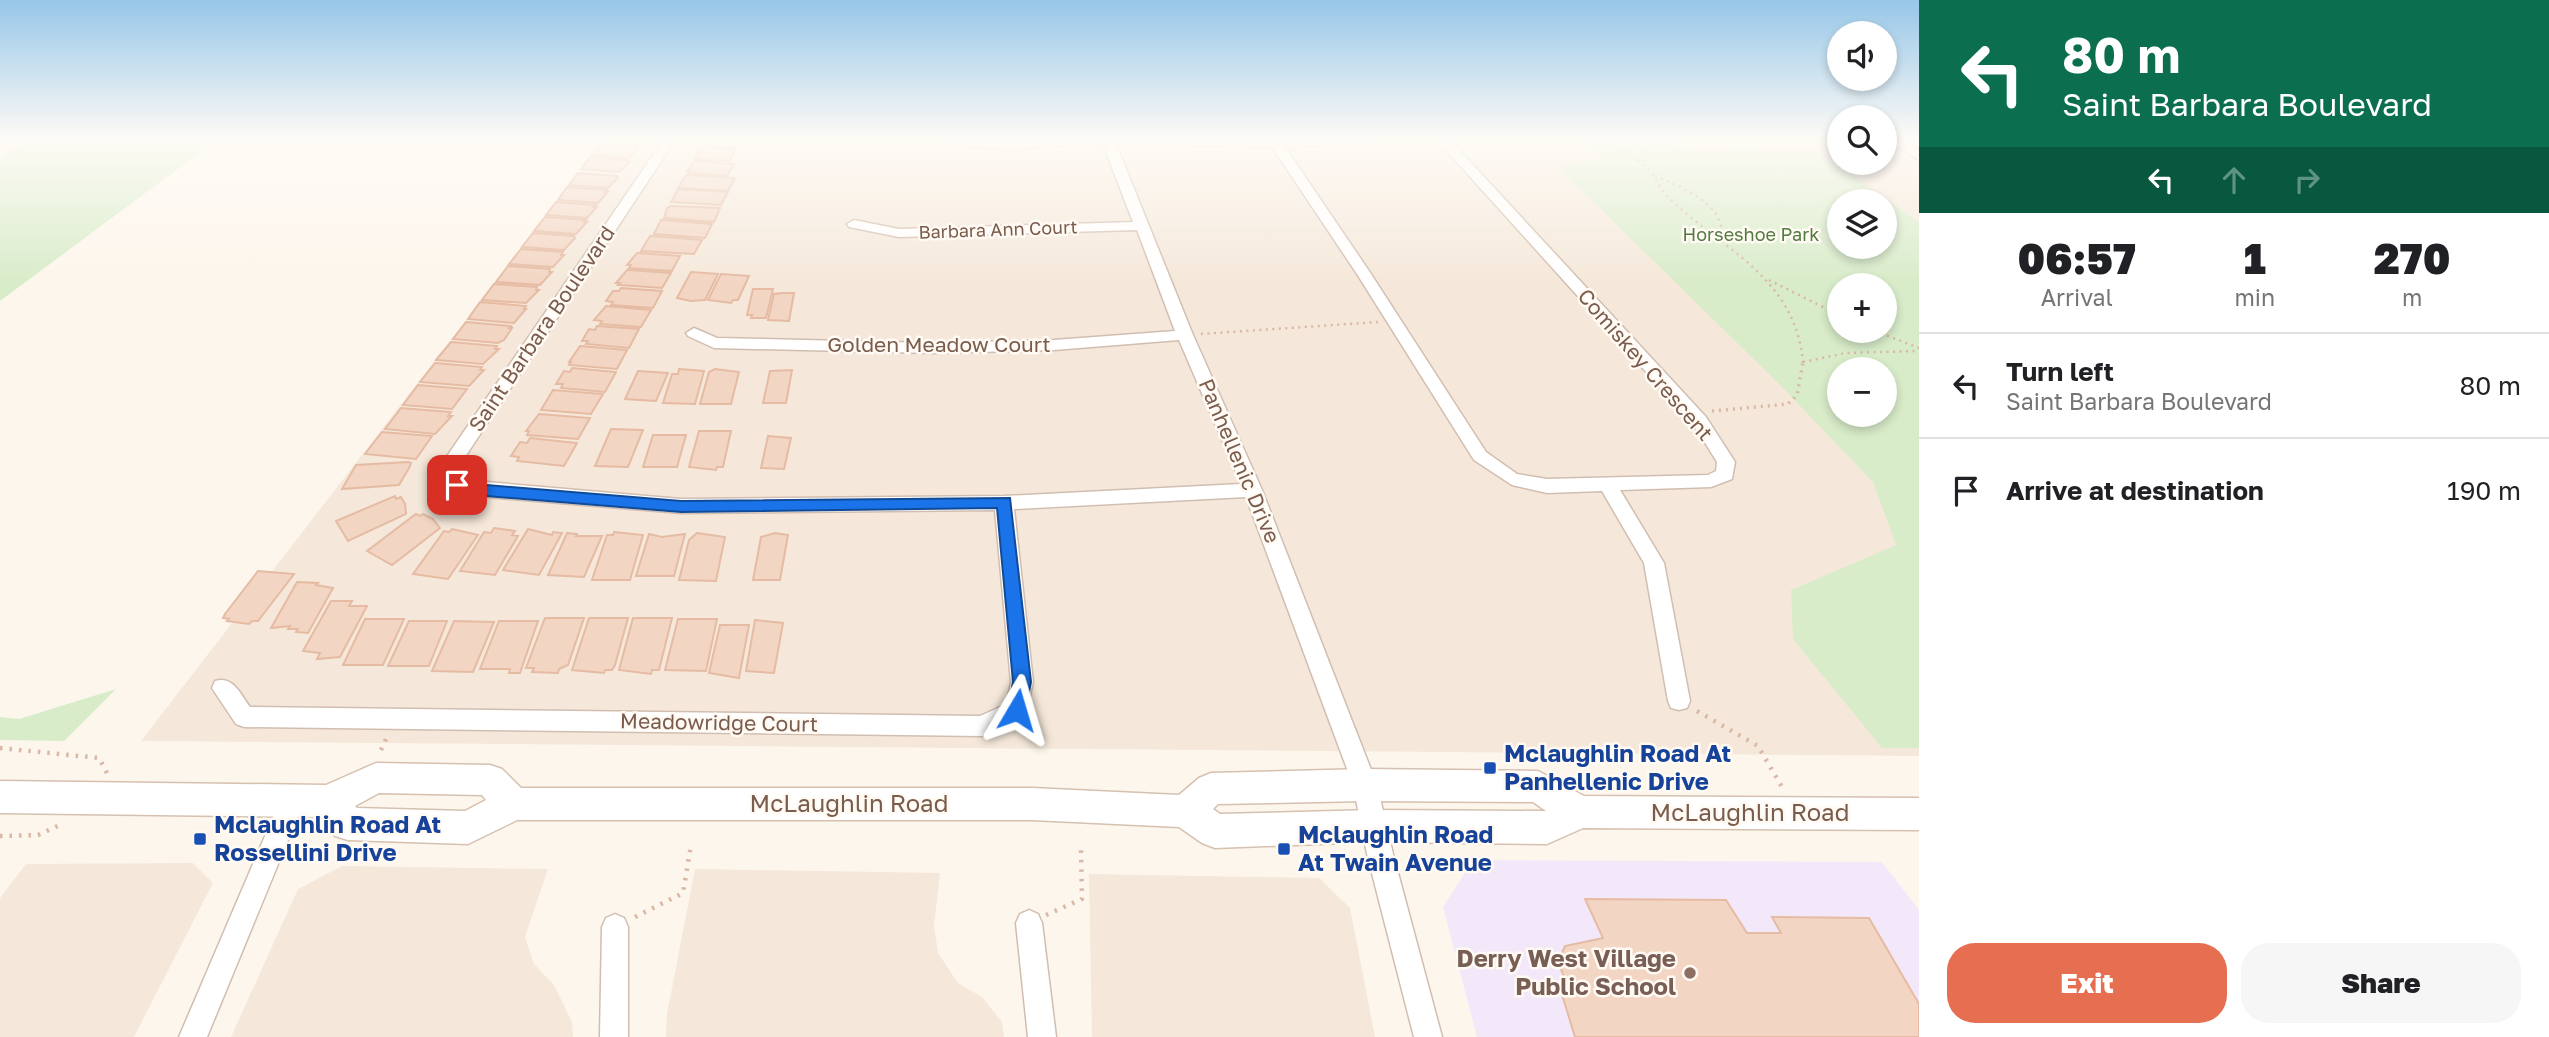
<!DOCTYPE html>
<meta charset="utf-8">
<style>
:root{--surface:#fff;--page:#f6f6f6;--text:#202124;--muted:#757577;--line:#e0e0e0;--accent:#e76f51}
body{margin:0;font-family:"Golos Text",sans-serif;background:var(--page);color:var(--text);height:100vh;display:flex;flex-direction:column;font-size:26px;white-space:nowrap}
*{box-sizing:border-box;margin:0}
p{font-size:23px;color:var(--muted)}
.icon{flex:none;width:38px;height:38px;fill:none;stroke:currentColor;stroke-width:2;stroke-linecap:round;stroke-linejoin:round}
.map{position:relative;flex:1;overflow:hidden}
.details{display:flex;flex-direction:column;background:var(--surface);width:630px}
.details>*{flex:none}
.hud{background:#0b6e4f;color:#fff;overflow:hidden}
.buttons{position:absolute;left:1827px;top:21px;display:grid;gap:14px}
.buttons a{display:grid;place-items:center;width:70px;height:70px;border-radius:50%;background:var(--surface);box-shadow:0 4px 10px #0003;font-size:35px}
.pin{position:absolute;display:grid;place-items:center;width:60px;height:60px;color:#fff;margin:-30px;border-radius:14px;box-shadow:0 4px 10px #0006}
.me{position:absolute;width:77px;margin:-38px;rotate:7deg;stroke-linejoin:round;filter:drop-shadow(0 0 5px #0008)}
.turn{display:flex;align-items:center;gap:24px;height:147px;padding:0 28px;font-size:32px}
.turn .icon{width:91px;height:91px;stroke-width:2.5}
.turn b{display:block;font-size:49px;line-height:60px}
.lanes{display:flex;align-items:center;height:66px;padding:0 28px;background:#0003;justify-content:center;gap:35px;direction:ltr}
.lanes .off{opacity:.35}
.eta{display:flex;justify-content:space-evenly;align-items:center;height:119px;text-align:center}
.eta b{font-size:42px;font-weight:800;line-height:49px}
.primary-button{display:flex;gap:14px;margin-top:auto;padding:14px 28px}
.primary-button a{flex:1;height:80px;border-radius:28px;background:var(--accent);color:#fff;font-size:28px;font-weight:800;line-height:80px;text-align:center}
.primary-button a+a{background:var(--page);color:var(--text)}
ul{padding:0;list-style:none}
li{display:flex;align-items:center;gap:21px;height:105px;padding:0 28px;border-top:2px solid var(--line)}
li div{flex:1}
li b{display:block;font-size:26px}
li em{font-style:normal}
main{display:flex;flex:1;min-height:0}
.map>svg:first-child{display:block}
.residential{fill:#f5e8da;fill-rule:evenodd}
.education{fill:#f3e8fa}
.green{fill:#d8ecc9;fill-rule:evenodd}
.building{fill:#f3d5c3;stroke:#e6bba3;stroke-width:2}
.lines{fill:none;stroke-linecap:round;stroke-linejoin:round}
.street-casing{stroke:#d1beb0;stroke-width:3}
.secondary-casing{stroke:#d6c0b0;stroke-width:3}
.path-far2{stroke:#d9b8a5;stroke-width:2.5;stroke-dasharray:2 4.5;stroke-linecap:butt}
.path-far1{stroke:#d9b8a5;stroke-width:3.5;stroke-dasharray:2 5;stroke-linecap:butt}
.path{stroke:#d9b8a5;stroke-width:4.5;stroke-dasharray:2.5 7;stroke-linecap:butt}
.street{fill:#fff;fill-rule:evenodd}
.secondary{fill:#fff;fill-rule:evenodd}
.route{fill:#1a73e8;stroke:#114b97;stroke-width:2}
.transit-dot{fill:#1a4fb4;stroke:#fffaf3;stroke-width:2.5}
.education-dot{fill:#8d6e63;stroke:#fffaf3;stroke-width:2.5}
.labels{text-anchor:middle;stroke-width:5;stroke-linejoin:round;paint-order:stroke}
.far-street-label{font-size:18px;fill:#7a5c4d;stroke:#fffaf3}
.far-park-label{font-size:18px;fill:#537a41;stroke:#fffaf3}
.street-label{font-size:21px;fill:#7a5c4d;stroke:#fffaf3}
.near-transit-label{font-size:24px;font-weight:bold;fill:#164399;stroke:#fffaf3;text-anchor:start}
.near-street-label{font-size:24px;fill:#7a5c4d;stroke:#fffaf3}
.near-education-label{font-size:24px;font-weight:bold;fill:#785e54;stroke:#fffaf3;text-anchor:end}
</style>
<main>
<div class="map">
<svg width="1919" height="1037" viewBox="0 0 1919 1037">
<rect width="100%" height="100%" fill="#fdf6ec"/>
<!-- residential -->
<path class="residential" d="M606,139H1839V163H1885V139H1919V756L141,741ZM1839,201H1885V247H1839ZM1839,285H1885V331H1839ZM1839,369H1885V415H1839Z
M193,863L213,883L134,1037H0V898L26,864Z
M342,866L548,869L525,937L534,964L554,985L572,1022L573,1037H231L298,889Z
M695,869L940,873L934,926L938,953L958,983L982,997L1002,1022L1004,1037H666L667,1014Z
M1089,874L1319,878L1350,908L1375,1037H1092Z"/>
<!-- education -->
<path class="education" d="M1473,860L1882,862L1919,910V1037H1477L1443,907Z"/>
<!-- green -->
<path class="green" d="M29,139H218L0,301V157Z
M1576,139H1667L1680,149L1817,150L1919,222V748H1882L1793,639L1791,590L1896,545L1873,482L1782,387L1557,166L1604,158ZM1839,201H1885V247H1839ZM1885,285V331H1839V285ZM1885,369V415H1839V369Z
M116,689L64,741L0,740V717L19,719Z"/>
<!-- building -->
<path class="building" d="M604,139H645L638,145L601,143Z
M708,139H740L735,148L704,146Z
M600,144L637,146L638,148L630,158L591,155Z
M701,147L736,149L730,161L694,159Z
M590,157L628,160L630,162L619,172L581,169Z
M695,161L734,164L727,176L688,173L690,171H687Z
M578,173L617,176L618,178L608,188L569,185Z
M686,175L735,178L728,191L678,188Z
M567,187L607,190L605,192H608L598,203L558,200Z
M678,189L728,192L721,205L671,202Z
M556,202L596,205L594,207H597L587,218L546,215Z
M671,206L720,208L714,222L664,218L667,208Z
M545,217L586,220L584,222H587L576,234L534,231Z
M661,220L712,224L705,238L654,234Z
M533,233L574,236L575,238L564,250L522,247Z
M650,236L678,238L702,240L694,254L641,251Z
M521,249L563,252L561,255H564L553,267L509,264Z
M637,253L680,256L672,271L629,268L631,265H627Z
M508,266L550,269L549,272H552L540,285L496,282Z
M627,270L671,273L662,288L618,285L620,283H616Z
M691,272L718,274L705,300L691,301L677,298Z
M721,274L749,276L738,300H733L731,303L708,300Z
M494,284L537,287L536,290H539L526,303L482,300Z
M621,288L662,291L653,308L611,305L613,302L606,301L613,291H619Z
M753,289H773L766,318H751L752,315H747Z
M782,293H794L789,321L768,320L774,294Z
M480,302L526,306L524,309H526L514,323L468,319Z
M606,306L651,310L641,327L600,324L602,321L594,320Z
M466,322L511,326L509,328H512L504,340L498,343L453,339Z
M597,326L639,329L629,348L586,344L588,341H582L589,329L595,330Z
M451,342L497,346L495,349H499L483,364L436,360Z
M580,346L627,350L617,369L569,365L571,362H569Z
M435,363L482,367L480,370H484L469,386L420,382Z
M572,368L616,372L605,392L561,388L563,384H556L564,371L570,372Z
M679,369L704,371L695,404L663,403L672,374H678Z
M715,369L739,372L731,404H700L709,372Z
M792,370L786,403H763L770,371Z
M638,371L668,373L656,401L625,399Z
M418,385L467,389L452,409L403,405Z
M553,390L603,394L591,414L541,410Z
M401,408L451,412L448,416H452L435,434L385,429Z
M539,414L590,418L578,439L527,435L529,431H526Z
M611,429L643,430L628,467L595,466Z
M699,431H731L723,467H717L716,470L689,467Z
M382,432L432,436L416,459L365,454Z
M653,435H686L677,467H643Z
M768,436L791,438L784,469L761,468Z
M530,438L577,443L564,466L517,461L519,457L511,456L520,442L527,443Z
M408,462L411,463L409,468L399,485L342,489L356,465Z
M395,496L396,499L401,497L405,504L406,514L348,541L336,521Z
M416,514L420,516L423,514L433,519L440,528L392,565L367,551Z
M494,528L515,531L512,535L518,536L495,575L460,571L484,532L491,533Z
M452,529L478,535L448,579L413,574L444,531L449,532Z
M528,529L552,535L553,532L562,533L539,575L503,570Z
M614,532L643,535L630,580H592L607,535H613Z
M567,533L577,534L576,536H602L584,577L548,575Z
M697,533L725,537L716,581L679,580L689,540Z
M775,533L788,535L780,580H753L761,537Z
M649,534L662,537L685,534L674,576H636Z
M258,571L294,574L258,621H252L249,624L227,621L229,619L223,618L225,614Z
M297,582L318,583L316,585L333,588L308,633L296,632L298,629H288L290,626L271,628Z
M331,601H352L349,606H367L340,657L317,659L320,653L303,651Z
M545,618H584L568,665L559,669L558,673L532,672L534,668H526Z
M589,618H628L615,665L612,670H605L604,673L572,670Z
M633,618H672L659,670H652L651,674L619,670Z
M365,619H404L383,665H343Z
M678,619H717L706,671L665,670Z
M755,620L783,623L774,673L746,671Z
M409,621H447L429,666H388Z
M454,621L494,622L473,672L432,671Z
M499,621H538L520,673H509L510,669H480Z
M720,625H749L739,678L709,673Z
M1585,899L1726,900L1747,933H1781L1772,917L1869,918L1919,1004V1037H1575L1560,988L1568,986L1558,962L1565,946L1603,938Z"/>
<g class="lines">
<defs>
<path id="street" d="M664,139H676L457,469L463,480L681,499L1004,496L1241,484L1179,340L1054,350L931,353L714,348L688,336L686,333L694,328L717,338L931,343L1054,340L1175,331L1137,230L899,237L849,227L847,224L854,220L899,229L1133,222L1103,144C1073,144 964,155 945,139H1381L1375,143L1285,147L1371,274L1486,452L1517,474L1547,479L1708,475L1716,471L1717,462L1694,425L1436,139H1449L1706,417L1735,462L1732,479L1711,487L1620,490L1664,563L1690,701L1687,708L1679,710L1671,708L1668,701L1644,563L1602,491L1547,493L1512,485L1474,460L1357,274L1272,147L1116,144L1193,335L1262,490L1377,785L1393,854L1442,1037H1414L1367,854L1353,785L1246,497L1014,509L1033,682L1025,717L982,736L244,727L236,724L212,688L215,681C233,675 241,695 250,707L980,716L1007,704L1011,682L995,510L681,513L474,496L450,490L439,469L441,465Z
M1887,139H1902L1919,150V160Z
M292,790L301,793L304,801L207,1037H179L280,801L283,793Z
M1029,910L1038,914L1042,923L1056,1037H1028L1016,923L1020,914Z
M615,914L624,918L628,927V1037H600L602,927L606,918Z"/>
<path id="secondary" d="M376,763L490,765L502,769L521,788H1032L1179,795L1199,778L1211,773L1365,769L1538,771L1584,796L1919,798V830L1583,828L1547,844L1373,842L1215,848L1202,843L1179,827L1032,820H517L468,844L348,840L335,836L320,817L0,813V781L326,785ZM379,793L482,795L486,800L465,811L357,808L355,806ZM1365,801L1533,802L1546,811L1373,810L1220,814L1213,809L1218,804Z"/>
</defs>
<!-- street casing -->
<use href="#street" class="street-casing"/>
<!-- secondary casing -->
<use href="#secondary" class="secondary-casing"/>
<!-- path-far2 -->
<path class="path-far2" d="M1636,139L1646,151L1647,158L1640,163
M1623,148C1631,155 1640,161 1648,169C1655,176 1659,187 1666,195C1720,249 1796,276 1803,363
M1655,176C1682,187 1726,204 1722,239
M1769,280L1839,315
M1875,331L1919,348
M1201,334L1378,322
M1803,362L1846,353L1919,351"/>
<!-- path-far1 -->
<path class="path-far1" d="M1712,411L1788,404L1797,395L1803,362"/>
<!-- path -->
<path class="path" d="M1697,711L1758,746L1782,787
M0,748L99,758L107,773
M381,750L386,739
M0,836L38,835L62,824
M1046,915L1082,899L1081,849
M635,917L683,893L691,845"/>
<!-- street -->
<use href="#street" class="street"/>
<!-- secondary -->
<use href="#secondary" class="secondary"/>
</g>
<!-- sky -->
<linearGradient id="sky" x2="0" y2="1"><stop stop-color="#97c7e8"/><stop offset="0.49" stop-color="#fefbf6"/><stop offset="1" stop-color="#fefbf6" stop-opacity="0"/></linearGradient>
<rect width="1919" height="284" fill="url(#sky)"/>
<!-- route -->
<path class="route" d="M457,479L474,484L681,501L1010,498L1031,682L1024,716L1017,718L1011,716L1008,710L1013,682L997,508L681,512L474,495L452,488L449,485Z"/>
<!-- markers -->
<g class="transit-dot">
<rect x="1483" y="761" width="14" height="14" rx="3.5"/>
<rect x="193" y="832" width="14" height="14" rx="3.5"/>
<rect x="1277" y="842" width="14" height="14" rx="3.5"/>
</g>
<circle class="education-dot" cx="1690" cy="973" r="7"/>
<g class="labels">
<!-- far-street labels -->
<g class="far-street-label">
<text transform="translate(998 230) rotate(-2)" y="6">Barbara Ann Court</text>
</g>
<!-- far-park labels -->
<g class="far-park-label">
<text x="1751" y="241">Horseshoe Park</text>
</g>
<!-- street labels -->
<g class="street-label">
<text transform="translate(542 329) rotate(-56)" y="7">Saint Barbara Boulevard</text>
<text x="939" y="352">Golden Meadow Court</text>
<text transform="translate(1645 365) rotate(49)" y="7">Comiskey Crescent</text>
<text transform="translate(1239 461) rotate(67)" y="7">Panhellenic Drive</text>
<text transform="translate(719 723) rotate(1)" y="7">Meadowridge Court</text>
</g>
<!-- near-transit labels -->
<g class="near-transit-label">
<text x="1504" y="762">Mclaughlin Road At<tspan x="1504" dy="28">Panhellenic Drive</tspan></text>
<text x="214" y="833">Mclaughlin Road At<tspan x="214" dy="28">Rossellini Drive</tspan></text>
<text x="1298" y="843">Mclaughlin Road<tspan x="1298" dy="28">At Twain Avenue</tspan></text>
</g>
<!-- near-street labels -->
<g class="near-street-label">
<text x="849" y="812">McLaughlin Road</text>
<text x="1750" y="821">McLaughlin Road</text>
</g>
<!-- near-education labels -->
<g class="near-education-label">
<text x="1676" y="967">Derry West Village<tspan x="1676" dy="28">Public School</tspan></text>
</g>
</g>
</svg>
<div class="buttons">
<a><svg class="icon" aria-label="sound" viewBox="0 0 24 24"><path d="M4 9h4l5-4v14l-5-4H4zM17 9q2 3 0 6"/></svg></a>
<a><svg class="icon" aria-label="search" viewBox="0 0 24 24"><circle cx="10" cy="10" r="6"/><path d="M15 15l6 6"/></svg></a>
<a><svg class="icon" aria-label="layers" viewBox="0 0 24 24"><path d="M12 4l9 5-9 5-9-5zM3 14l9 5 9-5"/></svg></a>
<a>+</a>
<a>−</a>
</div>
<div class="pin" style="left:457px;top:485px;background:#d93025"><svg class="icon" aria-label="arrive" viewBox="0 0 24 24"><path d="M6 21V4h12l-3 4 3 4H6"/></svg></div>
<svg class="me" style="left:1017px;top:710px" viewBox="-20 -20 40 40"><path d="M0-17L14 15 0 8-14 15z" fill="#1a73e8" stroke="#fff" stroke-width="4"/></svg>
</div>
<section class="details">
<div class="hud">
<div class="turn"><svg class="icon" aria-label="left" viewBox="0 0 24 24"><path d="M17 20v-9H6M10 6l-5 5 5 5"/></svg><div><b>80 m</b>Saint Barbara Boulevard</div></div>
<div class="lanes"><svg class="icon" aria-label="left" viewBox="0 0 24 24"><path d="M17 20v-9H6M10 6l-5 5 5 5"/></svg><svg class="icon off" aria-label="ahead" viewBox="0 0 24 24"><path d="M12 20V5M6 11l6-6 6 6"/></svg><svg class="icon off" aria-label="right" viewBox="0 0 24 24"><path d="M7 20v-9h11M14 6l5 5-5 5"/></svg></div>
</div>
<div class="eta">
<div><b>06:57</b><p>Arrival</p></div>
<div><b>1</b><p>min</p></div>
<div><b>270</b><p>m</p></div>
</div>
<ul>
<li><svg class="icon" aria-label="left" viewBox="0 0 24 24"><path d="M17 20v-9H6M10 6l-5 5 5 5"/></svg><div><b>Turn left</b><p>Saint Barbara Boulevard</p></div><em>80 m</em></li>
<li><svg class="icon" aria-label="arrive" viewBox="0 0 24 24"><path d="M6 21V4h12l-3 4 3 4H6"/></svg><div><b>Arrive at destination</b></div><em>190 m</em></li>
</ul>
<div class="primary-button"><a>Exit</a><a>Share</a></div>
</section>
</main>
